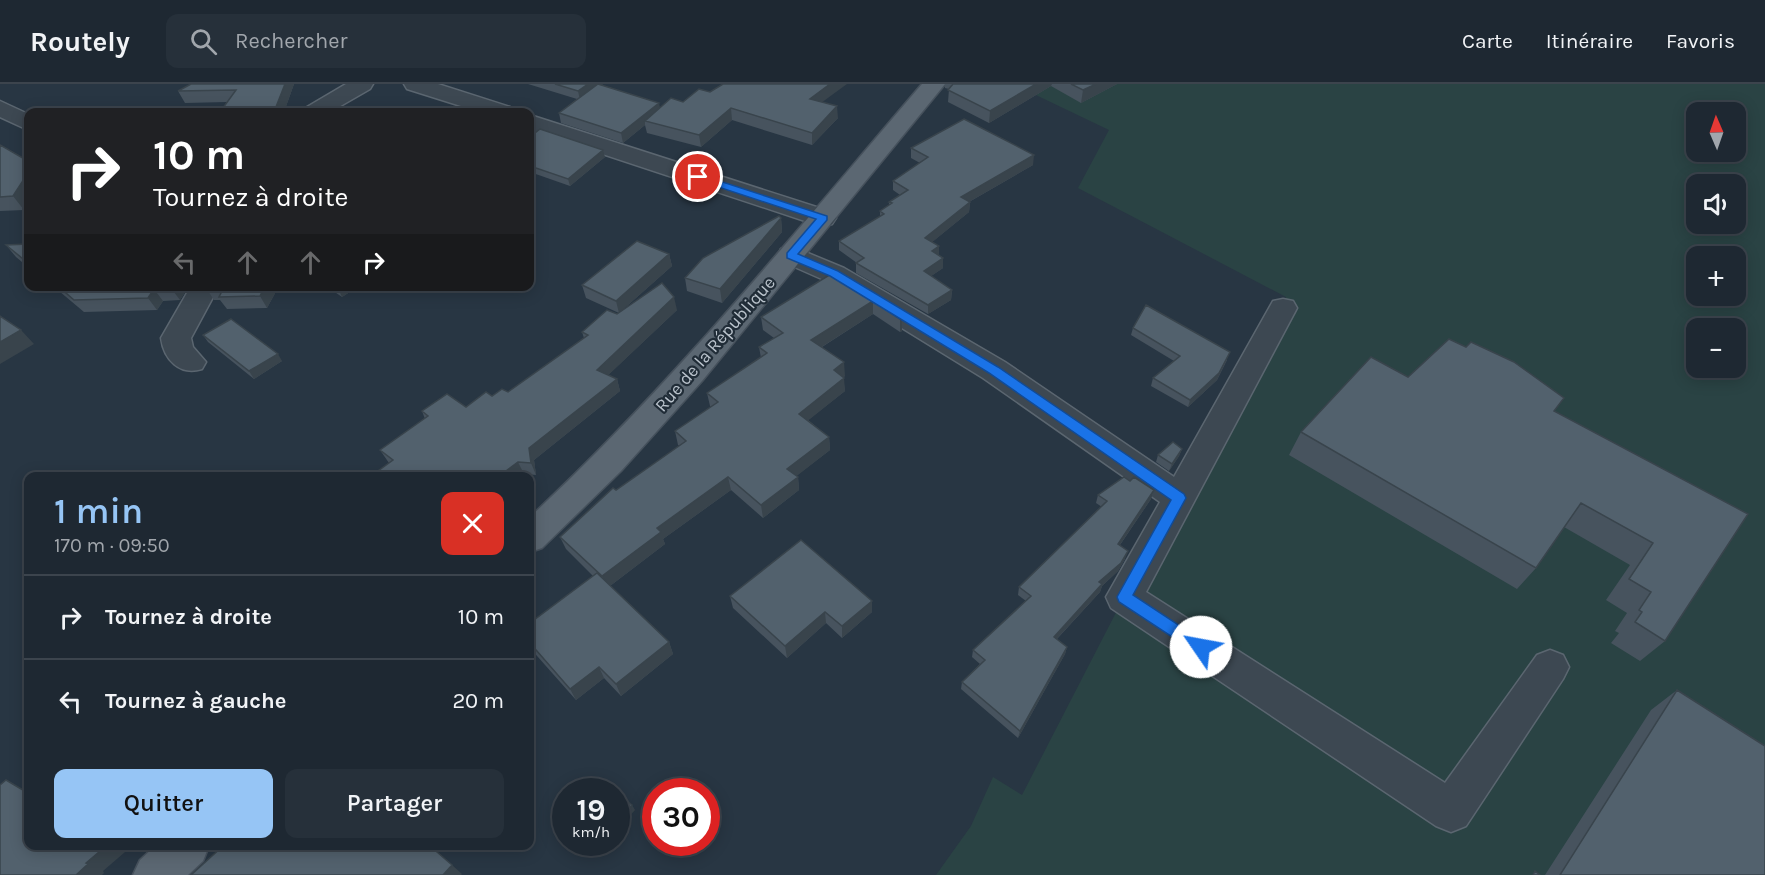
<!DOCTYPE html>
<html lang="fr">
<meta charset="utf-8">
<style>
:root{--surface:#1e2832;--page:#26303a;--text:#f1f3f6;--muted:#a1a6ac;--line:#3c444d;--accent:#96c5f5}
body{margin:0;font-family:Karla,sans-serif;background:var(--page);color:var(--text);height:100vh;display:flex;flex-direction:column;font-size:22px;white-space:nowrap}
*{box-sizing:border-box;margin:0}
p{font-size:20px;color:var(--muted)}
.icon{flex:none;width:33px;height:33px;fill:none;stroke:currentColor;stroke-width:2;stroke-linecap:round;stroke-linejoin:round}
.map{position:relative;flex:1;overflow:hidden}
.panel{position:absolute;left:24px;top:388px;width:510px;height:378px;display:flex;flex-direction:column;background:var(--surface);border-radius:12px;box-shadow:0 3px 15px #0003,0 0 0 2px var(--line)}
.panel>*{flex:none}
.guide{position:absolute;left:24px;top:24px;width:510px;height:183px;border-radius:12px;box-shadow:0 3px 15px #0003,0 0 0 2px var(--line);background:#202124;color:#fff;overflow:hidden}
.needle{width:39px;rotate:358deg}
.fabs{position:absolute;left:1686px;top:18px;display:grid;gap:12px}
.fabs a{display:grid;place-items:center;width:60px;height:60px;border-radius:12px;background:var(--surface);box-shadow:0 3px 15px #0003,0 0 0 2px var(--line);font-size:30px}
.speed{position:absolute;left:552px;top:694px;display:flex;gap:12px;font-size:30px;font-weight:700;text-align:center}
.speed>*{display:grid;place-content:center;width:78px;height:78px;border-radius:50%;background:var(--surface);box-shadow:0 3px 15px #0003,0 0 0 2px var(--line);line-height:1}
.speed small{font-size:15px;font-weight:400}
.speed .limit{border:9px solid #d22;background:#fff;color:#111}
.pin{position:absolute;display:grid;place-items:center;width:51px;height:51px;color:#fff;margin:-26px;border:3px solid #fff;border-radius:50%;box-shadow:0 2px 6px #0007}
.me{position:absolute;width:66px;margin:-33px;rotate:303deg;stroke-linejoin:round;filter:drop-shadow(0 0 4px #0008)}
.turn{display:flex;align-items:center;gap:21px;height:126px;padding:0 30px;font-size:27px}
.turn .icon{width:78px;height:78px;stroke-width:2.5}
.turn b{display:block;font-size:42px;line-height:51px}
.lanes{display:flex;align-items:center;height:57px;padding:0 30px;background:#0003;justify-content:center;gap:30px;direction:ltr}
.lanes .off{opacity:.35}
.round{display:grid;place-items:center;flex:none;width:63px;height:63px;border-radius:12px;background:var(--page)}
.overview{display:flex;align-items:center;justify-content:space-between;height:102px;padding:0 30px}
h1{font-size:36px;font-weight:600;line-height:45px;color:var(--accent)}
.cta{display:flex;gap:12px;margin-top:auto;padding:12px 30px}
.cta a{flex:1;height:69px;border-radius:12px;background:var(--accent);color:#111;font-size:24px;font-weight:600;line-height:69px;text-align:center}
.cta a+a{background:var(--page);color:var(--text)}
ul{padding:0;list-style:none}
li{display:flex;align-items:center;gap:18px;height:84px;padding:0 30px;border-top:2px solid var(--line)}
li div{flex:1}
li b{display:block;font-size:22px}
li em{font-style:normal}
header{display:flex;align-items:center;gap:36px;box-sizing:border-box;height:84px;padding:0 30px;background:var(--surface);border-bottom:2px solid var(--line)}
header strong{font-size:28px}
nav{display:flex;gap:33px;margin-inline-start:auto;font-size:21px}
.search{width:420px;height:54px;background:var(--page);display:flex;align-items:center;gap:15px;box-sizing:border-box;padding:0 21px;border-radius:12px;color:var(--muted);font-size:22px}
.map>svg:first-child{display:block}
.green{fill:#2a4344;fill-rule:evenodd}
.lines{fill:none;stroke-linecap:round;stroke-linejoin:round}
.minor-casing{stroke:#5b6670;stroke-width:3}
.major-casing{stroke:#46515c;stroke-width:3}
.minor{fill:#3d4852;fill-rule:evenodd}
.major{fill:#5b6772;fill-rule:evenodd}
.wall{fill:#47535e}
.shaded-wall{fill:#39444c}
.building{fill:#52616d;stroke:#39444c;stroke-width:1.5}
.route{fill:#1a73e8;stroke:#114b97;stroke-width:1.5}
.labels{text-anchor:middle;stroke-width:4.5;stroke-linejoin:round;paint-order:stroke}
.street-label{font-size:18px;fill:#bac3cc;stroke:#212d38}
</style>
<header>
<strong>Routely</strong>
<div class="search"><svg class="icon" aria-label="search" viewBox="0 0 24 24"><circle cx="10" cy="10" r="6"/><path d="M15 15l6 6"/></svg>Rechercher</div>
<nav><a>Carte</a><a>Itinéraire</a><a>Favoris</a></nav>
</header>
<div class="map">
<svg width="1765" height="791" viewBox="0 0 1765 791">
<rect width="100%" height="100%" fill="#283643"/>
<!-- green -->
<path class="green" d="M1013,0H1765V791H936L971,742L993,693L1022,711L1175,414L1286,213L1078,104L1109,46ZM1696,28H1736V68H1696ZM1696,100H1736V140H1696ZM1696,172H1736V212H1696ZM1696,244H1736V284H1696Z"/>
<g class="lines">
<defs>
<path id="minor" d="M346,0H373L370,5L330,28H303L307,23Z
M404,0H438L510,23L514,28H480L407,5Z
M0,17L28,30V46L0,33Z
M530,31L832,128L836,134L832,140L823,142L814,140L530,46Z
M791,162L844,184L1005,278L1174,393L1273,217L1283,215L1293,217L1297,224L1146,508L1445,699L1537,571L1550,566L1563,571L1569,583L1563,595L1466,742L1451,748L1436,742L1111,524L1106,513L1160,418L983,294L824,196L781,177L778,171L781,165Z
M191,202H219L191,254L193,263L206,278L202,285C180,292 164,276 161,254Z"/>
<path id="major" d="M922,0H945L702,297L621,387L542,464L530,468V433C673,300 795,148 922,0Z
M155,762H209L203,777L188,791H133L140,776Z"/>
</defs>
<!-- minor casing -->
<use href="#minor" class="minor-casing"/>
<!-- major casing -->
<use href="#major" class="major-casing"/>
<!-- minor -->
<use href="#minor" class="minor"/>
<!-- major -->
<use href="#major" class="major"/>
</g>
<!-- wall -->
<path class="wall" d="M191,0H294L284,28H220L227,18L185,19L178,7Z
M528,0H603L601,1L660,24L683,18L710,8L822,18L838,34L812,61L732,36L701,63L647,49L645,41L623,59L561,39L559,29L577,15Z
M945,0H1117L1081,19L1051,2L989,39L948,18L949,5L945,4Z
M530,53L605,73L570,102L530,88Z
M0,61L24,126L0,127Z
M911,64L1033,81L969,118H970L969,128L932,158L939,171L943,174V184L931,192L952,206L951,216L928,230L856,189V179H857L839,166V157L880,133V127L889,122V118L900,111L893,106V97L920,79L911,74Z
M781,134L782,148L722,219L687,207L685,194Z
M28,160V183L16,173L6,161Z
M669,170L672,182L619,229L586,214L582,201Z
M831,190L902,233V247L900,248L873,230L822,263L845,292L843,293L845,307L808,336L829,353L830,366L796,392L798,393L799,406L763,434L731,406L663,455L665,460L610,502L669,558L673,570L621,612L604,594L576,616L530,564V539L593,492L566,465L560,453L680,362L678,361L675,347L711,323L710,322L707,309L761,274L759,263L774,254L763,246L761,233Z
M53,202H189L180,216L163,217L157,226L84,228Z
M207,202H279L267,224L227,225L220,216H214L206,204Z
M326,202H359L342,213Z
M677,226L608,291L617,295L620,307L534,376L536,391L524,390L382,393L378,387L389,379L380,366L425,335L422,327L466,323L492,312L508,308L584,254L582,248L617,230Z
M1133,244L1227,276L1217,296L1188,323L1151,302L1153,294L1174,277L1131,251Z
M203,251L282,277L254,295L208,258Z
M1466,263L1554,327L1748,430L1665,557L1640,577L1611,559L1619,549L1615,547L1627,529L1606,516L1630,481L1564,443L1536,484L1517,505L1289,371L1301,348Z
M1182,365L1179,372L1169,387L1156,378L1158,371Z
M1130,397L1154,406L1151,415L1120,461L1125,475L1118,487L1102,502L1100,508L1057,555L1067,563L1065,570L1018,654L961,605L962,598L980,580L972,573L973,566L1026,517L1018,511L1019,503L1102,423L1096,419L1098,411Z
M730,512L872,528L842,554L826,539L787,574L733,524Z
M1677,606L1765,791H1545L1651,626Z"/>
<!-- shaded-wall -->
<path class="shaded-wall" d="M285,0H294L284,28H274Z
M588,0H603L580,16L578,7Z
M830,0H847L810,27V15Z
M1036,0H1052L1051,2L989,39L990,27Z
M1096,0H1117L1081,19L1083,6Z
M659,19L661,28L645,37V41L623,59L621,49Z
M837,22L838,34L812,61V49Z
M731,24L732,36L701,63L699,51Z
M603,66L605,73L570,102L568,95Z
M1034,71L1033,81L960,123L961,113Z
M28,89V119L24,126L13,112Z
M970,118L969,128L925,164V154Z
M781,134L782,148L722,219L720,205Z
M939,162V172L932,167Z
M669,170L672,182L619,229L616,217Z
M943,174V184L924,197V187Z
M173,202H189L180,216L171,204Z
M265,202H279L267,224L260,212Z
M337,202H359L342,213Z
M154,205L163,217L157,226L148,214Z
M952,206L951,216L928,230V221Z
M674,213L677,226L601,298L597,286Z
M873,217V230L812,269L811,256Z
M902,233V247L900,248V235Z
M21,246L34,260L0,280V258Z
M1230,268L1217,296L1188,323L1190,316Z
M278,270L282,277L254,295L249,287Z
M844,278L845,292L834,299V286Z
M844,294L845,307L800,343L799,330Z
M617,295L620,307L534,376L536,391L531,379L529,364Z
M829,353L830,366L789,398L787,385Z
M1182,365L1179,372L1169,387L1172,380Z
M518,378L524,390L519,393H498Z
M728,393L731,406L663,455L665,460L606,505L602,492L657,444Z
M798,393L799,406L763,434L761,421Z
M1154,406L1151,415L1115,468L1118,460Z
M1128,467L1125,475L1118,487L1102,502L1100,508L1052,560L1054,553L1099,498Z
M872,517V528L842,554V542Z
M825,528L826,539L787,574L785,562Z
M669,558L673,570L621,612L616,600Z
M1067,563L1065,570L1018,654L1020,647Z
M599,583L604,594L576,616L570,605Z
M632,721L635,726L616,747V738Z
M106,762H132L103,787L104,789L102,791H76L86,779Z
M452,781L462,790L461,791H443Z"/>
<!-- building -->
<path class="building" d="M191,0H285L274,28H220L236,6L178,7Z
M555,0H588L578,7Z
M598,0L659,19L621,49L559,29Z
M723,0H830L810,15L837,22L812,49L731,24L699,51L645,37L671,14L683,18L699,5L710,8Z
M953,0H1036L990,27L948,6Z
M1071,0H1096L1083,6Z
M964,35L1034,71L961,113L970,118L925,154L939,162L932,167L943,174L924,187L952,206L928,221L856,179L864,174L839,157L884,130L880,127L892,119L889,118L908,106L893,97L928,73L911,64Z
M540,45L603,66L568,95L530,82V53Z
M0,61L28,77V89L13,112L0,113Z
M779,132L781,134L720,205L685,194L703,174Z
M637,157L669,170L616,217L582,201Z
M28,160V179L6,161Z
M831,190L902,233L900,235L873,217L811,256L844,278L834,286L844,294L799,330L829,353L787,385L798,393L761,421L728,393L657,444L661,448L602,492L560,453L613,404L616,406L686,357L675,347L718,318L707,309L767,269L759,263L783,249L761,233Z
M662,199L674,213L597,286L617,295L529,364L531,379L518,378L498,393H381L384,391L378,387L393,376L380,366L428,332L422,327L447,310L466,323L486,308L492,312L502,305L508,308L588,251L582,248L607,226L617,230Z
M58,202H173L171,204L154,205L148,214L74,216Z
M207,202H265L260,212L219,213L224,203L206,204Z
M1146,221L1230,268L1219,289L1190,316L1153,294L1180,272L1133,244Z
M0,232L21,246L0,258Z
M231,235L278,270L249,287L203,251Z
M1449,255L1466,263L1471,258L1514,278L1564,314L1554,327L1748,430L1665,557L1635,538L1642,528L1639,526L1651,508L1629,495L1653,459L1581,419L1536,484L1301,348L1371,273L1408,293Z
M1173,358L1182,365L1172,380L1158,371Z
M1124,393L1130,397L1134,393L1154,406L1118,460L1128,467L1121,479L1099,498L1102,500L1054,553L1067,563L1020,647L962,598L985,576L973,566L1031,512L1019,503L1107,417L1098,411Z
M801,456L872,517L842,542L825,528L785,562L730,512Z
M597,489L669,558L616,600L599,583L570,605L530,559V539Z
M1677,606L1765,662V791H1560Z
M6,696L28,709V762H106L86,779L88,780L76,791H0V701Z
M601,697L615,708H592Z
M616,709L632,721L616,738Z
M223,762H430L452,781L443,791H191Z
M1535,787L1540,791H1533Z"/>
<!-- route -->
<path class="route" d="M698,90L827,132V136L798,170L838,187L998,283L1184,410L1186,414L1133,511L1206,559L1209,563L1206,568H1195L1119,518L1117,513L1171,416L989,289L830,192L787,174V169L816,135L694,95L693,93Z"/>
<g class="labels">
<!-- street labels -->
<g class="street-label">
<text transform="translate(715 260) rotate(-49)" y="6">Rue de la République</text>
</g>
</g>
</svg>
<div class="fabs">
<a><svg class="needle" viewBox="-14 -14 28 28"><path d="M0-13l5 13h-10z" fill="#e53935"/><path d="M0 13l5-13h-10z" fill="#a1a6ac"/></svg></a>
<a><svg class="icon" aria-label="sound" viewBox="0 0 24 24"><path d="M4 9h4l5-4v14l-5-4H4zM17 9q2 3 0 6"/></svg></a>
<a>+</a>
<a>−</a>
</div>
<div class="speed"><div>19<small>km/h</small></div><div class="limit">30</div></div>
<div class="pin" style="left:698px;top:93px;background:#d93025"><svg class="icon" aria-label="arrive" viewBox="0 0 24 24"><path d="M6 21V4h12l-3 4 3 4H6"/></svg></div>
<svg class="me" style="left:1201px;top:563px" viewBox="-20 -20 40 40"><circle r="19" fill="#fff"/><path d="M0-13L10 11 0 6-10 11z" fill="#1a73e8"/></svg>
<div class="guide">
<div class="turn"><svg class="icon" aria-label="right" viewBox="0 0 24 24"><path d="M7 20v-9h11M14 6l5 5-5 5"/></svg><div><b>10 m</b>Tournez à droite</div></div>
<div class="lanes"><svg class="icon off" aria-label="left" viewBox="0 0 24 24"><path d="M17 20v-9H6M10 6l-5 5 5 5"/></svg><svg class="icon off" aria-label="ahead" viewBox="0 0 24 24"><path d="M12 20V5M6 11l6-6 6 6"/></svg><svg class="icon off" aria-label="ahead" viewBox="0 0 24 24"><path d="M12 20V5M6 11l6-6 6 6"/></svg><svg class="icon" aria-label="right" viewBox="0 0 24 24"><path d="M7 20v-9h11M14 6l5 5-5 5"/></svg></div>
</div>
<section class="panel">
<div class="overview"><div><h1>1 min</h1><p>170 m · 09:50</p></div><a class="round" style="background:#d93025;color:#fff"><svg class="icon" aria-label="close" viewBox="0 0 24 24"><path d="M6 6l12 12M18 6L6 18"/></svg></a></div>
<ul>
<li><svg class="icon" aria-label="right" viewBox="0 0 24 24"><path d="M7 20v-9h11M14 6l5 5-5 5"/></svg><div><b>Tournez à droite</b></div><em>10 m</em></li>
<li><svg class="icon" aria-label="left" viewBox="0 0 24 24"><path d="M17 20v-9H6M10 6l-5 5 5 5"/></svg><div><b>Tournez à gauche</b></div><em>20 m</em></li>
</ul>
<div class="cta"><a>Quitter</a><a>Partager</a></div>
</section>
</div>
